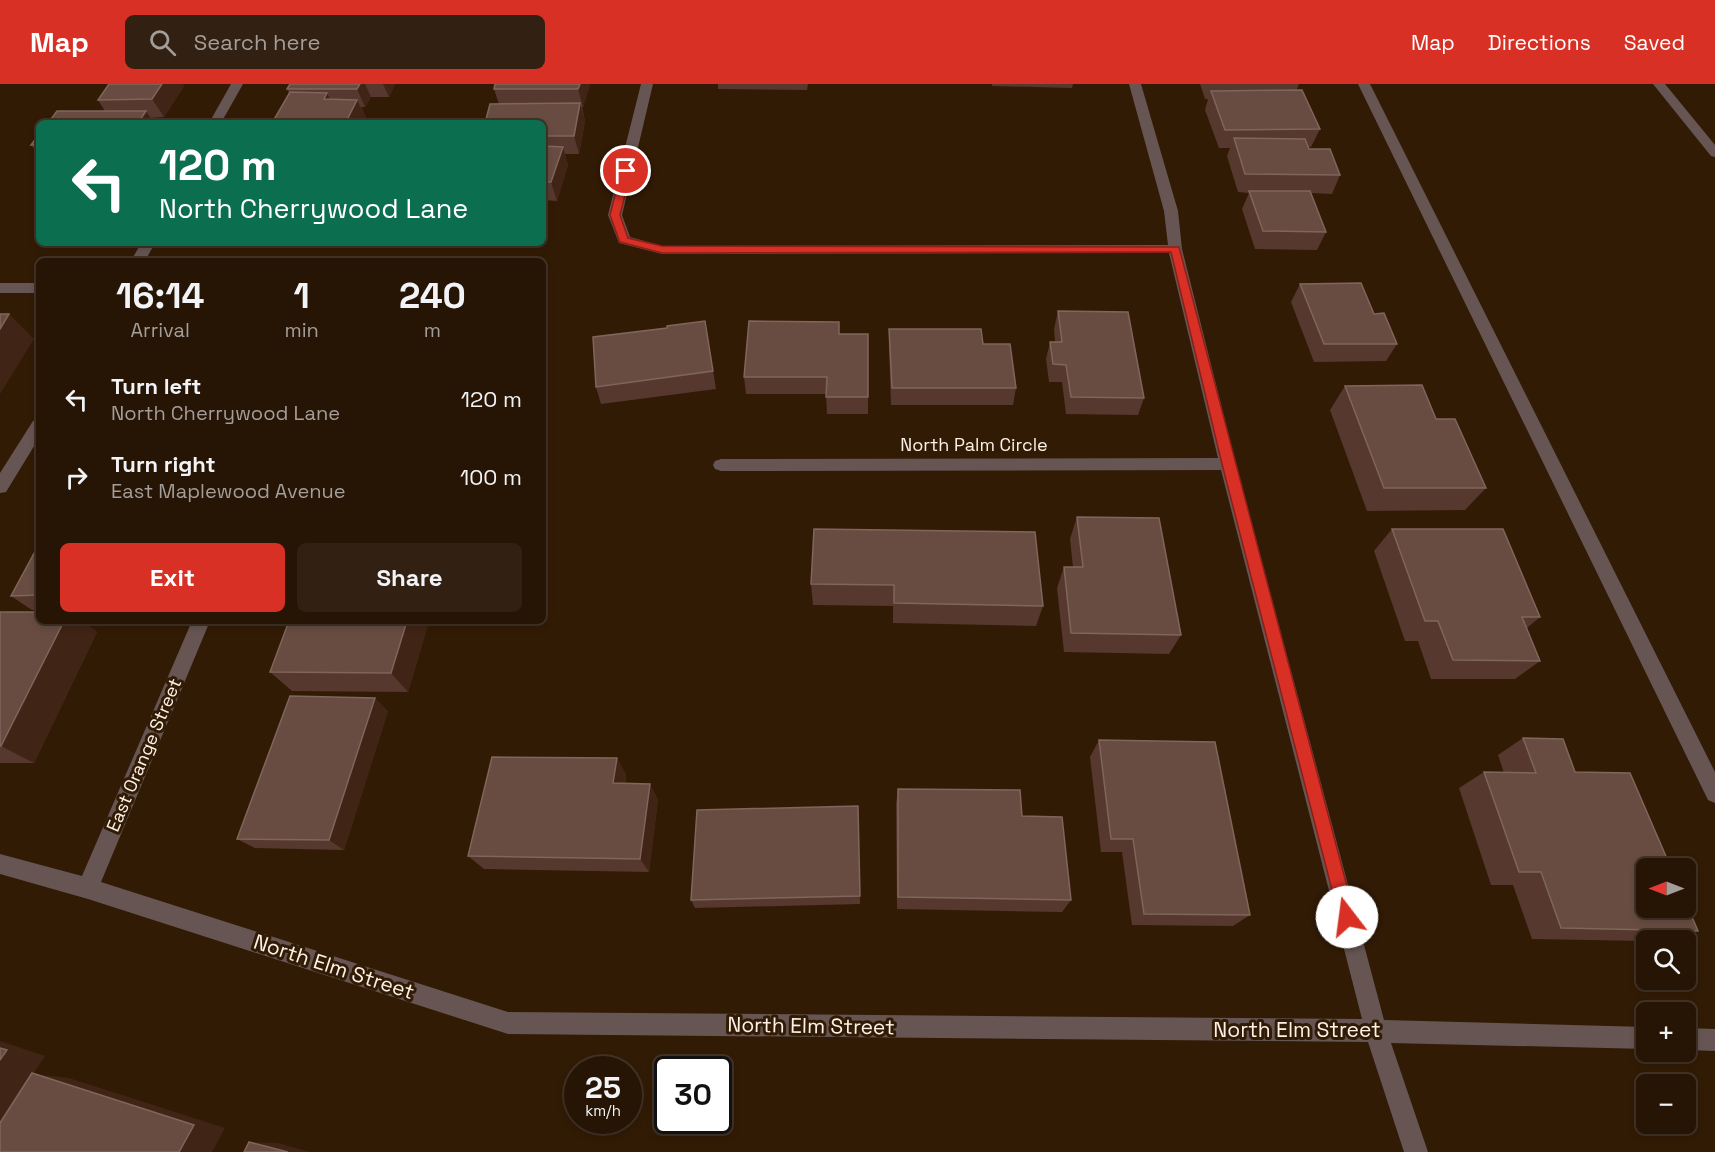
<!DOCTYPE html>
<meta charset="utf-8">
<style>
:root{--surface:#261404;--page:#322113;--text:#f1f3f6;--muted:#a49e9a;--line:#423326;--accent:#d93025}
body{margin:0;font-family:"Space Grotesk",sans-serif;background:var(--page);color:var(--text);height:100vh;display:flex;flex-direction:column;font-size:22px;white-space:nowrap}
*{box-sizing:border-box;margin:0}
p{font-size:20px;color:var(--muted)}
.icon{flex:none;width:33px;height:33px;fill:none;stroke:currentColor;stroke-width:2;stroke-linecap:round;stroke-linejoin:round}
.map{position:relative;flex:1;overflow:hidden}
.sheet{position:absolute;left:36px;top:174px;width:510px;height:366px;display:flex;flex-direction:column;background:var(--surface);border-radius:9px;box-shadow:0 3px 9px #0003,0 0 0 2px var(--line)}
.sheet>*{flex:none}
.banner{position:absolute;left:36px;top:36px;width:510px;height:126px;border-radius:9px;box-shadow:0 3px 9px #0003,0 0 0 2px var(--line);background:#0b6e4f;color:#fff;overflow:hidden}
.needle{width:39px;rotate:270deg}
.buttons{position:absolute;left:1636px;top:774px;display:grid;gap:12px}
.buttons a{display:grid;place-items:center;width:60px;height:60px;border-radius:9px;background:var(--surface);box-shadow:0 3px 9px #0003,0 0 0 2px var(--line);font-size:30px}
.speed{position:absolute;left:564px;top:972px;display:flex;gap:12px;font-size:30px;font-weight:700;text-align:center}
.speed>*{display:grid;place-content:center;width:78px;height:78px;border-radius:50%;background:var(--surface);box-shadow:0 3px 9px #0003,0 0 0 2px var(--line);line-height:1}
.speed small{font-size:15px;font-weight:400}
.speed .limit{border:3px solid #111;border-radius:9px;background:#fff;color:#111}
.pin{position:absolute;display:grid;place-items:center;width:51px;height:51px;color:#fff;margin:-26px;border:3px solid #fff;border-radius:50%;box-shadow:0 2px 6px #0007}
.me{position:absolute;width:66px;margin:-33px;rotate:345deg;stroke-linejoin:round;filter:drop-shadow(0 0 4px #0008)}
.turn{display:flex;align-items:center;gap:21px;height:126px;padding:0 24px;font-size:27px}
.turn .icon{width:78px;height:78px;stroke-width:2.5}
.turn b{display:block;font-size:42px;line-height:51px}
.eta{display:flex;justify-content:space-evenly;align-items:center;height:102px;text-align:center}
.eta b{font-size:36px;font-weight:800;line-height:42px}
.button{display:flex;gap:12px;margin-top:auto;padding:12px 24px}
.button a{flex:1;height:69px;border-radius:9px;background:var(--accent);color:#fff;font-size:24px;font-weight:800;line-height:69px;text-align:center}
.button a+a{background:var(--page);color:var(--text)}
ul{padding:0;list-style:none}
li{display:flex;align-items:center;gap:18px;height:78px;padding:0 24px}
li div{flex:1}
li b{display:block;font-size:22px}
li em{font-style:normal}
header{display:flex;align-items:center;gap:36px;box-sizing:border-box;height:84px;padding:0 30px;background:var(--accent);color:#fff}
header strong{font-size:28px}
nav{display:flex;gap:33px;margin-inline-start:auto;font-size:21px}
.search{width:420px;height:54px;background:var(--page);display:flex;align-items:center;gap:15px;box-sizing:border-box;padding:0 21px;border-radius:9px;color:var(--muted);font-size:22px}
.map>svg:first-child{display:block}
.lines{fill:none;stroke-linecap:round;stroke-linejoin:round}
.lane{fill:#665553;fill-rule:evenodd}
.street{fill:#665553;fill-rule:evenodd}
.wall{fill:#56382e}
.shaded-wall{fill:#402415}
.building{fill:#684c42;stroke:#7f655b;stroke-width:1.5}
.route{fill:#d93025;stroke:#8d1f18;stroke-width:1.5}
.labels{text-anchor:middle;stroke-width:6;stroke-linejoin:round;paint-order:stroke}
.street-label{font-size:18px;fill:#fdf0e6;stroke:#321b05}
.near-street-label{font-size:21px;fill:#fdf0e6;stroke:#321b05}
</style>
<header>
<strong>Map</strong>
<div class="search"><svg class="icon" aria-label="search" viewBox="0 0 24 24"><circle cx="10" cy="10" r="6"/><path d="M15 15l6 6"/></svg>Search here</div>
<nav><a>Map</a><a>Directions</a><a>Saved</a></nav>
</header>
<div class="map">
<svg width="1715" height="1068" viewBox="0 0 1715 1068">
<rect width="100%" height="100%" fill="#321b05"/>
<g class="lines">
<!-- lane -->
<path class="lane" d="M1358,0H1370L1715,688V719L1708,716Z
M1653,0H1665L1715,61V73L1711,72Z
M39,335V354L6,408L0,409V389L33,337Z"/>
<!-- street -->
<path class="street" d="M231,0H243L221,39H209Z
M641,0H653L622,131L630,153L662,162L1168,161L1164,127L1129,0H1141L1178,127L1182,165L1236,380L1384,936L1647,943V965L1391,959L1428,1068H1404L1368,958L508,950L88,815L0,790V770L82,792L192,537H210L101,798L508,928L1362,935L1221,386L721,387L715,385L713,381L715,377L721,375L1218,374L1169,169L662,170L619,159L608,131Z
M141,159H155L145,177H131Z
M0,199H39V209H0Z
M1686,944L1715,945V967L1686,966Z"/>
</g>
<!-- wall -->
<path class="wall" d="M290,0H395L389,13H371L365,23H361L366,34L363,39H272L289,9L287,5Z
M590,0L583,23H582L585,37L579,70H565L568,81L557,117L543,116V39L499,20L494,5Z
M718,0H808L807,6L718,5Z
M992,0H1073L1072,4L992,2Z
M1200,0H1299L1296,7L1320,45L1311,63H1308L1309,65L1340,91L1332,110L1311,109L1326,148L1317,166L1255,165L1242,125L1249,109L1238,108L1227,72L1230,64H1219L1205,26L1208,15H1205Z
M184,2L164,33L150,34L105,27L98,16Z
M39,50V71L31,61Z
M1300,200L1374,230L1397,260L1386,277L1314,278L1291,218Z
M1058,227L1144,314L1138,331L1066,330L1062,298H1049L1046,275L1050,258H1055L1054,245Z
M705,237L716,305L601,320L596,303Z
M889,245L983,260L1016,304L1013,321H891L889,263Z
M840,250H868V330H827L826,310H746L744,293Z
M1345,302L1436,335L1486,404L1465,426L1367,427L1330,326Z
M1077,433L1181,551L1169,570L1064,568L1057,504L1064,483H1073L1070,455Z
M814,445L1043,522L1036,542L893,539V522L813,521L811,500Z
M1392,445L1540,533L1527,544L1540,577L1515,595H1431L1418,557H1405L1374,467Z
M39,460V526H32L11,512Z
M0,528L39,537H82L97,548L34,679H0Z
M289,537H429L408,608L292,607L270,588Z
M388,627L344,766L255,764L237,755Z
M1523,654L1575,688L1698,847L1666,856L1647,857L1532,855L1513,801H1491L1459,704L1484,688L1504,689L1498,671Z
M1099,656L1250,831L1233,842L1132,841L1122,768H1101L1090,673Z
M617,674L626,691L625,700L658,715L649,788L484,785L468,772Z
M898,705L1022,732L1071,816L1062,828L897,825L896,720Z
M858,722L860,820L695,824L691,816Z"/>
<!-- shaded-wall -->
<path class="shaded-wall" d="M162,0H183L184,2L164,33L152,15Z
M360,0H365L371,13L365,23L357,5Z
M383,0H395L389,13Z
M580,0H590L583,23L578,5Z
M327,9L336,27L324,15Z
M357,16L366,34L363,39H347L346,38Z
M580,19L585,37L579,70L574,52Z
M146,27L154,39H138Z
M563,63L568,81L557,117L551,98Z
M9,230L34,255L0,310V245Z
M64,537H82L97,548L34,679L1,662Z
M407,537H429L408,608L391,589Z
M375,614L388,627L344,766L329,756Z
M617,674L626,691L623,715L613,699Z
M650,700L658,715L649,788L640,775Z
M0,957L45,972L33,990L69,994L225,1044L212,1068H179L0,1041Z
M249,1058L278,1059L310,1068H288Z"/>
<!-- building -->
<path class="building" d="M109,0H162L152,15L98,16Z
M290,0H360L357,5H287Z
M495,0H580L578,5H494Z
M1302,6L1320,45L1225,46L1211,7Z
M290,8L327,9L324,15L357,16L346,38H333L332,39H272Z
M580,19L574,52H543V39H485L490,20Z
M57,27H146L138,39H48Z
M39,50V61H31Z
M1234,54L1305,55L1309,65H1330L1340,91L1245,90Z
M543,62L563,63L551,98H543Z
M1249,107H1310L1326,148L1263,147Z
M1361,199L1374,230L1384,229L1397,260H1324L1300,200Z
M1058,227L1128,228L1144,314L1071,313L1066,281L1053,280L1050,258H1062Z
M0,230H9L0,245Z
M705,237L713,287L596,303L593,253L667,244V242Z
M749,237L839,238V250H868V313H826L827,293H744Z
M889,245H981L983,260H1010L1016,304H892Z
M1422,301L1436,335H1455L1486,404H1384L1345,302Z
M1077,433L1159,434L1181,551L1071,549L1064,483H1083Z
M814,445L1035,448L1043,522L894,519V501L811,500Z
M1392,445H1503L1540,533H1522L1540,577L1453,576L1438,537H1425Z
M39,460V511L11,512Z
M0,528H39V537H64L1,662H0Z
M289,537H407L391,589L270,588Z
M290,612L375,614L329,756L237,755Z
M1523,654L1563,655L1575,688L1630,689L1671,784H1647V824H1686V819L1698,847L1561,844L1541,788H1519L1484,688L1536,689Z
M1099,656L1215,658L1250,831L1144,830L1133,755H1111Z
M492,673L617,674L613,699L650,700L640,775L468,772Z
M898,705L1020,706L1022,732L1062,733L1071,816L898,813Z
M858,722L860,812L691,816L697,726Z
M0,964L7,966L0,976Z
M32,989L194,1041L179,1068H0V1039Z
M249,1058L288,1068H244Z"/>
<!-- route -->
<path class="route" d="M626,84L631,87L620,131L628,154L662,162L1179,163L1355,833L1352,839L1347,842L1341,839L1339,833L1222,380L1171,168L662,169L620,158L619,156L610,131L621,87Z"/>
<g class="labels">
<!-- street labels -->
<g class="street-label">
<text x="974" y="367">North Palm Circle</text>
<text transform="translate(144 671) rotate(-67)" y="6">East Orange Street</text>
</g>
<!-- near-street labels -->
<g class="near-street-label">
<text transform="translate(334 883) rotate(18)" y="7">North Elm Street</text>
<text transform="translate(811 942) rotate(1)" y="7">North Elm Street</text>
<text x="1297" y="953">North Elm Street</text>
</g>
</g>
</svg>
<div class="buttons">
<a><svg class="needle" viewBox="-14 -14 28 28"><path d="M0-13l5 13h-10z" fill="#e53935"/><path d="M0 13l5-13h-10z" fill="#a49e9a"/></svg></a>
<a><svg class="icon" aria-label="search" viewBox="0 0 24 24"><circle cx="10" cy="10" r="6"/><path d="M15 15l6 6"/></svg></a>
<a>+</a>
<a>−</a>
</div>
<div class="speed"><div>25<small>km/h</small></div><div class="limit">30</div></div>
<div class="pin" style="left:626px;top:87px;background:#d93025"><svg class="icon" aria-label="arrive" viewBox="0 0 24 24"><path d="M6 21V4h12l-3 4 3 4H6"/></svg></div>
<svg class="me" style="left:1347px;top:833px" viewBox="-20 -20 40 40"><circle r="19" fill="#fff"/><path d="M0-13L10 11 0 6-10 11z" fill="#d93025"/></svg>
<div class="banner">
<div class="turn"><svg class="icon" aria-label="left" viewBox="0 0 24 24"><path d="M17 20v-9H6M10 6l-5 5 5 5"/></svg><div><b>120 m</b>North Cherrywood Lane</div></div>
</div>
<section class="sheet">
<div class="eta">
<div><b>16:14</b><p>Arrival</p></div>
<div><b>1</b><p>min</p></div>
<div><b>240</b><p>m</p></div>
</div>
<ul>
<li><svg class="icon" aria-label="left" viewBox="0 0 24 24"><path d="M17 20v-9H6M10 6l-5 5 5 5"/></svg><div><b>Turn left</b><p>North Cherrywood Lane</p></div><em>120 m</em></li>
<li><svg class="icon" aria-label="right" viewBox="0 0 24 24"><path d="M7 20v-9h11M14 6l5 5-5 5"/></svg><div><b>Turn right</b><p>East Maplewood Avenue</p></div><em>100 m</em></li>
</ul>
<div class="button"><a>Exit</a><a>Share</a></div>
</section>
</div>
